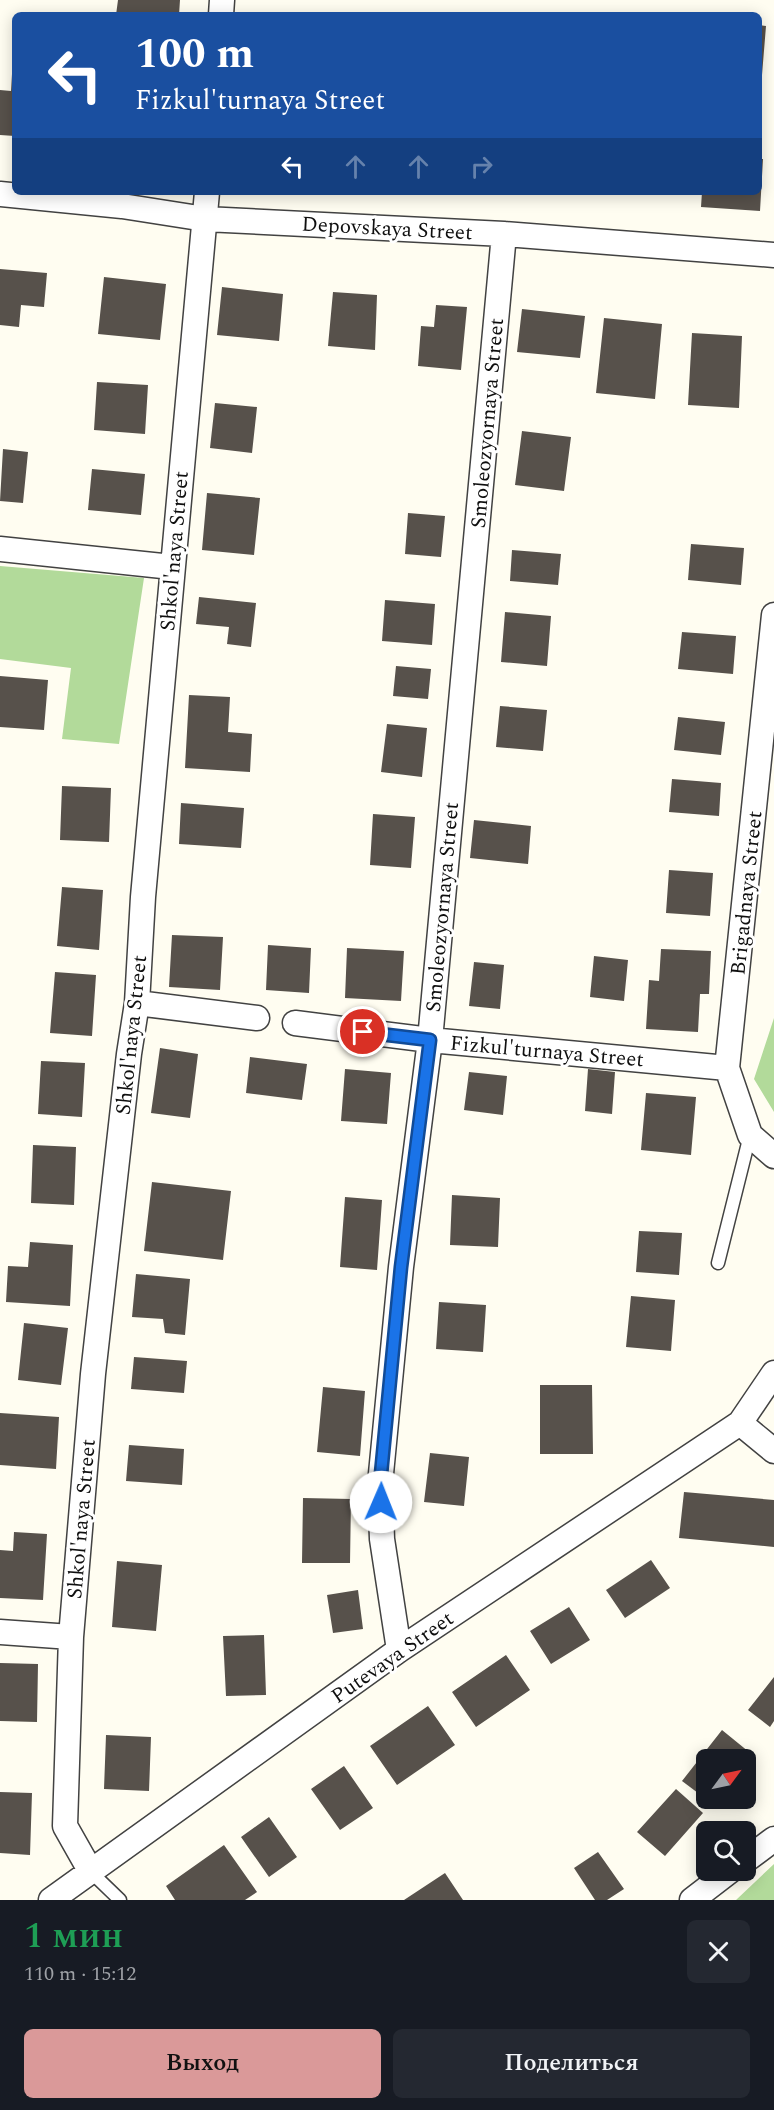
<!DOCTYPE html>
<html lang="ru">
<meta charset="utf-8">
<style>
:root{--surface:#171b24;--page:#242831;--text:#f1f3f6;--muted:#9ea1a6;--accent:#da9999}
body{margin:0;font-family:Spectral,serif;background:var(--page);color:var(--text);height:100vh;display:flex;flex-direction:column;font-size:22px;white-space:nowrap}
*{box-sizing:border-box;margin:0}
p{font-size:20px;color:var(--muted)}
.icon{flex:none;width:33px;height:33px;fill:none;stroke:currentColor;stroke-width:2;stroke-linecap:round;stroke-linejoin:round}
.map{position:relative;height:1900px;overflow:hidden}
.panel{display:flex;flex-direction:column;background:var(--surface);flex:1}
.panel>*{flex:none}
.banner{position:absolute;left:12px;top:12px;width:750px;height:183px;border-radius:9px;box-shadow:0 3px 15px #0003;background:#1a4fa0;color:#fff;overflow:hidden}
.needle{width:39px;rotate:57deg}
.controls{position:absolute;left:696px;top:1749px;display:grid;gap:12px}
.controls a{display:grid;place-items:center;width:60px;height:60px;border-radius:9px;background:var(--surface);box-shadow:0 3px 15px #0003;font-size:30px}
.pin{position:absolute;display:grid;place-items:center;width:51px;height:51px;color:#fff;margin:-26px;border:3px solid #fff;border-radius:50%;box-shadow:0 2px 6px #0007}
.me{position:absolute;width:66px;margin:-33px;rotate:1deg;stroke-linejoin:round;filter:drop-shadow(0 0 4px #0008)}
.turn{display:flex;align-items:center;gap:21px;height:126px;padding:0 24px;font-size:27px}
.turn .icon{width:78px;height:78px;stroke-width:2.5}
.turn b{display:block;font-size:42px;line-height:51px}
.lanes{display:flex;align-items:center;height:57px;padding:0 24px;background:#0003;justify-content:center;gap:30px;direction:ltr}
.lanes .off{opacity:.35}
.round{display:grid;place-items:center;flex:none;width:63px;height:63px;border-radius:9px;background:var(--page)}
.headline{display:flex;align-items:center;justify-content:space-between;height:102px;padding:0 24px}
h1{font-size:36px;font-weight:600;line-height:45px;color:#1e9e55}
.primary-button{display:flex;gap:12px;margin-top:auto;padding:12px 24px}
.primary-button a{flex:1;height:69px;border-radius:9px;background:var(--accent);color:#111;font-size:24px;font-weight:600;line-height:69px;text-align:center}
.primary-button a+a{background:var(--page);color:var(--text)}
.map>svg:first-child{display:block}
.forest{fill:#b2da9a}
.building{fill:#57514b}
.lines{fill:none;stroke-linecap:round;stroke-linejoin:round}
.lane-casing{stroke:#424242;stroke-width:15}
.street-casing{stroke:#424242;stroke-width:27}
.lane{stroke:#fff;stroke-width:12}
.street{stroke:#fff;stroke-width:24}
.route-casing{stroke:#114b97;stroke-width:15}
.route{stroke:#1a73e8;stroke-width:10}
.labels{text-anchor:middle;stroke-width:6;stroke-linejoin:round;paint-order:stroke}
.street-label{font-size:21px;fill:#0f0f0f;stroke:#fff}
</style>
<div class="map">
<svg width="774" height="1900" viewBox="0 0 774 1900">
<rect width="100%" height="100%" fill="#fffdf1"/>
<!-- forest -->
<path class="forest" d="M0,566L144,578L119,744L62,739L71,668L0,659Z
M774,1018V1112L754,1079Z
M774,1864V1900H736Z"/>
<!-- building -->
<path class="building" d="M118,0H180L179,15H116Z
M759,25L766,26L762,75H759Z
M12,74H15V136L0,135V90L11,91Z
M759,159H763L760,211L701,207L702,192H759Z
M0,269L47,273L44,307L21,305L19,327L0,325Z
M104,277L166,284L160,340L98,334Z
M222,287L283,294L279,341L217,335Z
M333,292L377,295L375,350L328,346Z
M436,305L467,307L461,370L418,366L421,326L434,327Z
M522,309L585,316L580,358L517,352Z
M604,318L662,324L655,399L596,393Z
M692,333L742,336L739,408L688,405Z
M97,382L148,385L145,434L94,430Z
M215,403L257,407L252,453L210,448Z
M522,431L571,437L564,491L515,485Z
M3,449L28,452L23,503L0,501Z
M92,469L145,474L141,515L88,510Z
M207,493L260,498L254,555L202,550Z
M408,513L445,516L441,557L405,554Z
M691,544L744,548L741,585L688,580Z
M512,550L561,554L558,585L510,581Z
M199,597L256,603L251,647L227,644L229,627L196,624Z
M385,600L435,604L432,645L382,641Z
M505,612L551,616L547,666L501,662Z
M682,632L736,636L733,674L678,669Z
M396,666L431,669L428,699L393,696Z
M0,676L48,680L44,730L0,727Z
M189,695L230,697L228,732L252,734L250,772L185,768Z
M500,706L547,710L543,751L496,747Z
M678,717L725,722L721,755L674,750Z
M387,724L427,728L422,777L381,772Z
M672,779L721,783L719,816L669,812Z
M62,786L111,788L109,842L60,840Z
M181,803L244,808L241,848L179,844Z
M373,814L415,817L411,868L370,865Z
M474,820L531,826L528,864L470,858Z
M669,870L713,873L710,916L666,913Z
M62,887L103,890L99,950L57,946Z
M172,935L223,937L220,990L169,987Z
M268,945L311,948L309,993L266,990Z
M347,948L404,951L401,1001L345,998Z
M661,949L711,951L709,994H700L698,1032L646,1029L649,980L659,981Z
M594,956L628,960L624,1001L590,997Z
M474,962L504,965L500,1009L469,1006Z
M55,972L96,975L92,1036L50,1033Z
M160,1048L198,1054L190,1118L151,1113Z
M250,1057L307,1064L302,1100L246,1093Z
M41,1061L85,1063L82,1117L38,1114Z
M345,1069L391,1073L387,1124L341,1121Z
M588,1069L615,1072L612,1114L585,1111Z
M469,1072L507,1076L503,1115L464,1110Z
M646,1093L696,1097L691,1155L641,1150Z
M33,1145L76,1147L74,1205L31,1203Z
M152,1182L231,1191L223,1260L144,1251Z
M452,1195L500,1198L498,1247L450,1245Z
M345,1197L382,1200L377,1270L340,1267Z
M639,1231L682,1233L679,1275L636,1272Z
M30,1242L73,1245L70,1306L6,1302L8,1266L28,1267Z
M136,1274L190,1279L185,1335L165,1333L163,1319L132,1317Z
M631,1296L675,1300L671,1351L626,1347Z
M439,1302L486,1305L483,1352L436,1349Z
M24,1323L68,1328L61,1385L18,1380Z
M134,1357L187,1361L184,1393L131,1389Z
M540,1385H592L593,1454H540Z
M323,1387L365,1391L360,1456L317,1452Z
M0,1413L59,1417L56,1469L0,1465Z
M129,1445L184,1449L182,1485L126,1481Z
M430,1453L469,1457L464,1506L424,1502Z
M684,1492L774,1500V1547L679,1538Z
M303,1498L351,1499L350,1563H302Z
M14,1532L47,1534L43,1600L0,1598V1550L13,1551Z
M651,1560L670,1588L625,1618L606,1590Z
M117,1561L162,1565L156,1631L112,1627Z
M358,1590L363,1629L333,1633L327,1595Z
M569,1607L590,1640L551,1664L530,1631Z
M264,1635L266,1695L226,1696L223,1636Z
M506,1655L530,1690L476,1727L452,1692Z
M0,1663L38,1664L37,1722L0,1721Z
M774,1677V1721L770,1727L748,1710Z
M428,1706L455,1745L397,1785L370,1746Z
M722,1730L749,1752L743,1760H706V1798H713L710,1802L682,1781Z
M106,1735L151,1737L149,1791L104,1789Z
M344,1766L373,1808L340,1830L311,1789Z
M676,1789L703,1813L665,1856L637,1832Z
M0,1792L32,1793L30,1855L0,1853Z
M269,1817L297,1857L269,1877L241,1837Z
M224,1845L257,1892L245,1900H175L166,1886Z
M598,1852L624,1889L607,1900H595L574,1868Z
M445,1873L463,1900H404Z"/>
<g class="lines">
<defs>
<path id="lane" d="M718,1263L750,1135
M91,1872L120,1900"/>
<path id="street" d="M221,15L222,0
M0,194L122,206L205,219L504,234L774,255
M0,549L172,567
M774,615L727,1068L750,1135L774,1156
M137,1003L257,1018
M295,1023L430,1040L727,1068
M740,1423L774,1451
M0,1632L71,1637
M399,1650L382,1539L380,1484L401,1267L430,1040L504,234
M746,1860L774,1839
M91,1872L65,1826L71,1637L93,1374L129,1054L137,1003L143,897L207,192
M51,1900L399,1650L740,1423L774,1373
M692,1900L731,1870"/>
</defs>
<!-- lane casing -->
<use href="#lane" class="lane-casing"/>
<!-- street casing -->
<use href="#street" class="street-casing"/>
<!-- lane -->
<use href="#lane" class="lane"/>
<!-- street -->
<use href="#street" class="street"/>
</g>
<g class="lines">
<defs>
<path id="route" d="M363,1032L430,1040L401,1267L380,1484L381,1502"/>
</defs>
<!-- route casing -->
<use href="#route" class="route-casing"/>
<!-- route -->
<use href="#route" class="route"/>
</g>
<g class="labels">
<!-- street labels -->
<g class="street-label">
<text transform="translate(387 228) rotate(3)" y="7">Depovskaya Street</text>
<text transform="translate(487 423) rotate(-85)" y="7">Smoleozyornaya Street</text>
<text transform="translate(174 551) rotate(-85)" y="7">Shkol'naya Street</text>
<text transform="translate(746 893) rotate(-84)" y="7">Brigadnaya Street</text>
<text transform="translate(442 907) rotate(-85)" y="7">Smoleozyornaya Street</text>
<text transform="translate(131 1035) rotate(-84)" y="7">Shkol'naya Street</text>
<text transform="translate(547 1051) rotate(5)" y="7">Fizkul'turnaya Street</text>
<text transform="translate(81 1519) rotate(-85)" y="7">Shkol'naya Street</text>
<text transform="translate(392 1657) rotate(-35)" y="7">Putevaya Street</text>
</g>
</g>
</svg>
<div class="controls">
<a><svg class="needle" viewBox="-14 -14 28 28"><path d="M0-13l5 13h-10z" fill="#e53935"/><path d="M0 13l5-13h-10z" fill="#9ea1a6"/></svg></a>
<a><svg class="icon" aria-label="search" viewBox="0 0 24 24"><circle cx="10" cy="10" r="6"/><path d="M15 15l6 6"/></svg></a>
</div>
<div class="pin" style="left:363px;top:1032px;background:#d93025"><svg class="icon" aria-label="arrive" viewBox="0 0 24 24"><path d="M6 21V4h12l-3 4 3 4H6"/></svg></div>
<svg class="me" style="left:381px;top:1502px" viewBox="-20 -20 40 40"><circle r="19" fill="#fff"/><path d="M0-13L10 11 0 6-10 11z" fill="#1a73e8"/></svg>
<div class="banner">
<div class="turn"><svg class="icon" aria-label="left" viewBox="0 0 24 24"><path d="M17 20v-9H6M10 6l-5 5 5 5"/></svg><div><b>100 m</b>Fizkul'turnaya Street</div></div>
<div class="lanes"><svg class="icon" aria-label="left" viewBox="0 0 24 24"><path d="M17 20v-9H6M10 6l-5 5 5 5"/></svg><svg class="icon off" aria-label="ahead" viewBox="0 0 24 24"><path d="M12 20V5M6 11l6-6 6 6"/></svg><svg class="icon off" aria-label="ahead" viewBox="0 0 24 24"><path d="M12 20V5M6 11l6-6 6 6"/></svg><svg class="icon off" aria-label="right" viewBox="0 0 24 24"><path d="M7 20v-9h11M14 6l5 5-5 5"/></svg></div>
</div>
</div>
<section class="panel">
<div class="headline"><div><h1>1 мин</h1><p>110 m · 15:12</p></div><a class="round"><svg class="icon" aria-label="close" viewBox="0 0 24 24"><path d="M6 6l12 12M18 6L6 18"/></svg></a></div>
<div class="primary-button"><a>Выход</a><a>Поделиться</a></div>
</section>
